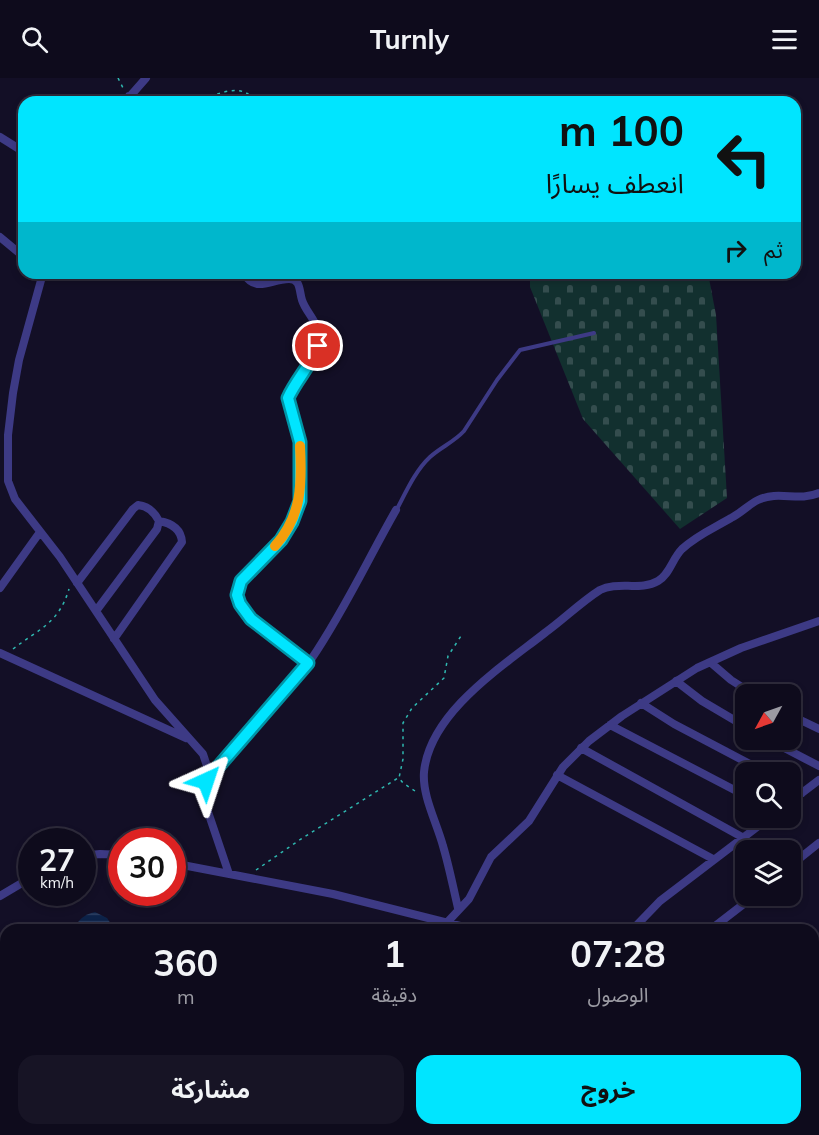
<!DOCTYPE html>
<html lang="ar">
<meta charset="utf-8">
<style>
:root{--surface:#0e0b1c;--page:#171425;--text:#f1f3f6;--muted:#9b9ba3;--line:#2e2b3b;--accent:#00e5ff}
body{margin:0;font-family:Mulish,"Noto Sans Arabic",sans-serif;background:var(--page);color:var(--text);direction:rtl;height:100vh;display:flex;flex-direction:column;font-size:22px;white-space:nowrap}
*{box-sizing:border-box;margin:0}
p{font-size:20px;color:var(--muted)}
.icon{flex:none;width:33px;height:33px;fill:none;stroke:currentColor;stroke-width:2;stroke-linecap:round;stroke-linejoin:round}
.map{position:relative;flex:1;overflow:hidden;direction:ltr}
.details{position:absolute;left:0px;top:846px;width:819px;height:212px;display:flex;flex-direction:column;background:var(--surface);border-radius:18px 18px 0 0;box-shadow:0 3px 9px #0003,0 0 0 2px var(--line);direction:rtl}
.details>*{flex:none}
.hud{position:absolute;left:18px;top:18px;width:783px;height:183px;border-radius:18px;box-shadow:0 3px 9px #0003,0 0 0 2px var(--line);direction:rtl;background:#00e5ff;color:#111;overflow:hidden}
.needle{width:39px;rotate:230deg}
.buttons{position:absolute;left:735px;top:606px;display:grid;gap:12px}
.buttons a{display:grid;place-items:center;width:66px;height:66px;border-radius:12px;background:var(--surface);box-shadow:0 3px 9px #0003,0 0 0 2px var(--line);font-size:30px}
.speed{position:absolute;left:18px;top:750px;display:flex;gap:12px;font-size:30px;font-weight:700;text-align:center}
.speed>*{display:grid;place-content:center;width:78px;height:78px;border-radius:50%;background:var(--surface);box-shadow:0 3px 9px #0003,0 0 0 2px var(--line);line-height:1}
.speed small{font-size:15px;font-weight:400}
.speed .limit{border:9px solid #d22;background:#fff;color:#111}
.pin{position:absolute;display:grid;place-items:center;width:51px;height:51px;color:#fff;margin:-26px;border:3px solid #fff;border-radius:50%;box-shadow:0 2px 6px #0007}
.me{position:absolute;width:66px;margin:-33px;rotate:42deg;stroke-linejoin:round;filter:drop-shadow(0 0 4px #0008)}
.turn{display:flex;align-items:center;gap:21px;height:126px;padding:0 18px;font-size:27px}
.turn .icon{width:78px;height:78px;stroke-width:2.5}
.turn b{display:block;font-size:42px;line-height:51px}
.then{display:flex;align-items:center;height:57px;padding:0 18px;background:#0003;gap:12px;font-size:22px}
.eta{display:flex;justify-content:space-evenly;align-items:center;height:102px;text-align:center}
.eta b{font-size:36px;font-weight:700;line-height:42px}
.button{display:flex;gap:12px;margin-top:auto;padding:12px 18px}
.button a{flex:1;height:69px;border-radius:18px;background:var(--accent);color:#111;font-size:24px;font-weight:700;line-height:69px;text-align:center}
.button a+a{background:var(--page);color:var(--text)}
header{display:flex;justify-content:space-between;align-items:center;height:78px;padding:0 18px;background:var(--surface);font-size:27px;font-weight:700}
.map>svg:first-child{display:block}
.cemetery{fill:url(#cemetery-stones)}
.water{fill:url(#water-rules)}
.lines{fill:none;stroke-linecap:round;stroke-linejoin:round}
.path{stroke:#2fb8b0;stroke-width:1.5;stroke-dasharray:3 4.5;stroke-linecap:butt}
.lane{stroke:#3d3a85;stroke-width:4}
.street{stroke:#3d3a85;stroke-width:8}
.route-casing{stroke:#0095a6;stroke-width:15}
.route{stroke:#00e5ff;stroke-width:10}
.slow{stroke:#f59e0b;stroke-width:10}
</style>
<header><svg class="icon" aria-label="menu" viewBox="0 0 24 24"><path d="M4 6h16M4 12h16M4 18h16"/></svg>Turnly<svg class="icon" aria-label="search" viewBox="0 0 24 24"><circle cx="10" cy="10" r="6"/><path d="M15 15l6 6"/></svg></header>
<div class="map">
<svg width="819" height="1057" viewBox="0 0 819 1057">
<defs>
<pattern id="cemetery-stones" width="16" height="16" patternUnits="userSpaceOnUse" patternTransform="scale(1.5)"><rect width="16" height="16" fill="#12302f"/><path d="M2 7V4a2 2 0 0 1 4 0v3zM10 15v-3a2 2 0 0 1 4 0v3z" fill="#344d4e"/></pattern>
<pattern id="water-rules" width="6" height="5" patternUnits="userSpaceOnUse" patternTransform="scale(1.5)"><rect width="6" height="5" fill="#0c2248"/><path d="M0 2.5h6" fill="none" stroke="#2f4163"/></pattern>
</defs>
<rect width="100%" height="100%" fill="#130f26"/>
<!-- cemetery -->
<path class="cemetery" d="M530,195H708L716,237L727,420L680,451L583,341L530,209Z"/>
<!-- water -->
<path class="water" d="M95,834L107,840L115,852H74C77,842 85,836 95,834Z"/>
<g class="lines">
<!-- path -->
<path class="path" d="M118,0L123,10
M196,24C217,17 241,2 256,24
M13,571C39,551 59,545 69,511
M415,713L403,705L399,700L403,681V645L412,630L444,600L448,578L461,558
M256,792L301,761L398,700"/>
<!-- lane -->
<path class="lane" d="M397,431C406,414 415,393 430,379C441,369 454,364 464,353L497,302L520,272L594,255
M293,1052L296,1057
M339,1052L344,1057"/>
<!-- street -->
<path class="street" d="M129,18L152,24
M125,24L146,0
M0,59L24,74
M0,159L24,179
M43,195L19,282L13,315L8,357V403L15,421L60,479L155,622L203,676L208,691L205,725L229,796
M243,195C257,216 270,201 289,201C301,201 299,213 302,222C305,232 314,240 317,250C326,276 297,298 287,320L300,364L299,423L292,444L281,462L241,503L237,517L240,527L251,541L308,585
M77,505L133,431L138,427C148,428 155,435 159,443L157,451L96,533
M0,510L40,454
M114,561L182,464C181,451 171,445 159,443
M0,575L186,660
M710,584L731,602L753,616
M676,603L702,623L746,649
M641,625L674,646L765,694
M790,637L819,651
M610,647L746,718
M769,662L819,688
M581,670L742,759
M557,697L713,781
M206,702C240,664 283,622 312,580C344,533 368,481 396,432
M790,708L802,715
M790,724L819,702
M82,778L100,776L122,777
M172,785L333,816L476,852
M790,788L819,765
M0,818L32,799
M458,830C453,809 449,788 443,768C437,745 422,718 424,694C430,634 503,588 546,554C564,541 581,524 600,512C617,503 641,513 658,503C670,496 672,481 682,471C697,457 714,450 731,440C741,435 748,427 758,422C779,412 798,424 819,415
M440,852L469,821L491,779L529,743L563,689L589,663L622,638L697,590L741,570L819,543
M632,852L660,823L769,740
M710,852L754,818
M0,924L6,927
M0,988L6,990
M813,994L819,991
M813,1000L819,1004
M0,1046L6,1049
M12,1052L24,1057
M61,1057L63,1052
M278,1057L282,1052
M647,1057L661,1052"/>
</g>
<g class="lines">
<defs>
<path id="route" d="M206,703L308,585L251,541L240,526L237,517L241,503L281,462L292,444L300,423V364L288,320C296,302 311,287 318,268"/>
</defs>
<!-- route casing -->
<use href="#route" class="route-casing"/>
<!-- route -->
<use href="#route" class="route"/>
<!-- slow -->
<path class="slow" d="M275,468C302,438 302,406 300,368"/>
</g>
</svg>
<div class="buttons">
<a><svg class="needle" viewBox="-14 -14 28 28"><path d="M0-13l5 13h-10z" fill="#e53935"/><path d="M0 13l5-13h-10z" fill="#9b9ba3"/></svg></a>
<a><svg class="icon" aria-label="search" viewBox="0 0 24 24"><circle cx="10" cy="10" r="6"/><path d="M15 15l6 6"/></svg></a>
<a><svg class="icon" aria-label="layers" viewBox="0 0 24 24"><path d="M12 4l9 5-9 5-9-5zM3 14l9 5 9-5"/></svg></a>
</div>
<div class="speed"><div>27<small>km/h</small></div><div class="limit">30</div></div>
<div class="pin" style="left:318px;top:268px;background:#d93025"><svg class="icon" aria-label="arrive" viewBox="0 0 24 24"><path d="M6 21V4h12l-3 4 3 4H6"/></svg></div>
<svg class="me" style="left:206px;top:703px" viewBox="-20 -20 40 40"><path d="M0-17L14 15 0 8-14 15z" fill="#00e5ff" stroke="#fff" stroke-width="4"/></svg>
<div class="hud">
<div class="turn"><svg class="icon" aria-label="left" viewBox="0 0 24 24"><path d="M17 20v-9H6M10 6l-5 5 5 5"/></svg><div><b>100 m</b>انعطف يسارًا</div></div>
<div class="then">ثم<svg class="icon" aria-label="right" viewBox="0 0 24 24"><path d="M7 20v-9h11M14 6l5 5-5 5"/></svg></div>
</div>
<section class="details">
<div class="eta">
<div><b>07:28</b><p>الوصول</p></div>
<div><b>1</b><p>دقيقة</p></div>
<div><b>360</b><p>m</p></div>
</div>
<div class="button"><a>خروج</a><a>مشاركة</a></div>
</section>
</div>
